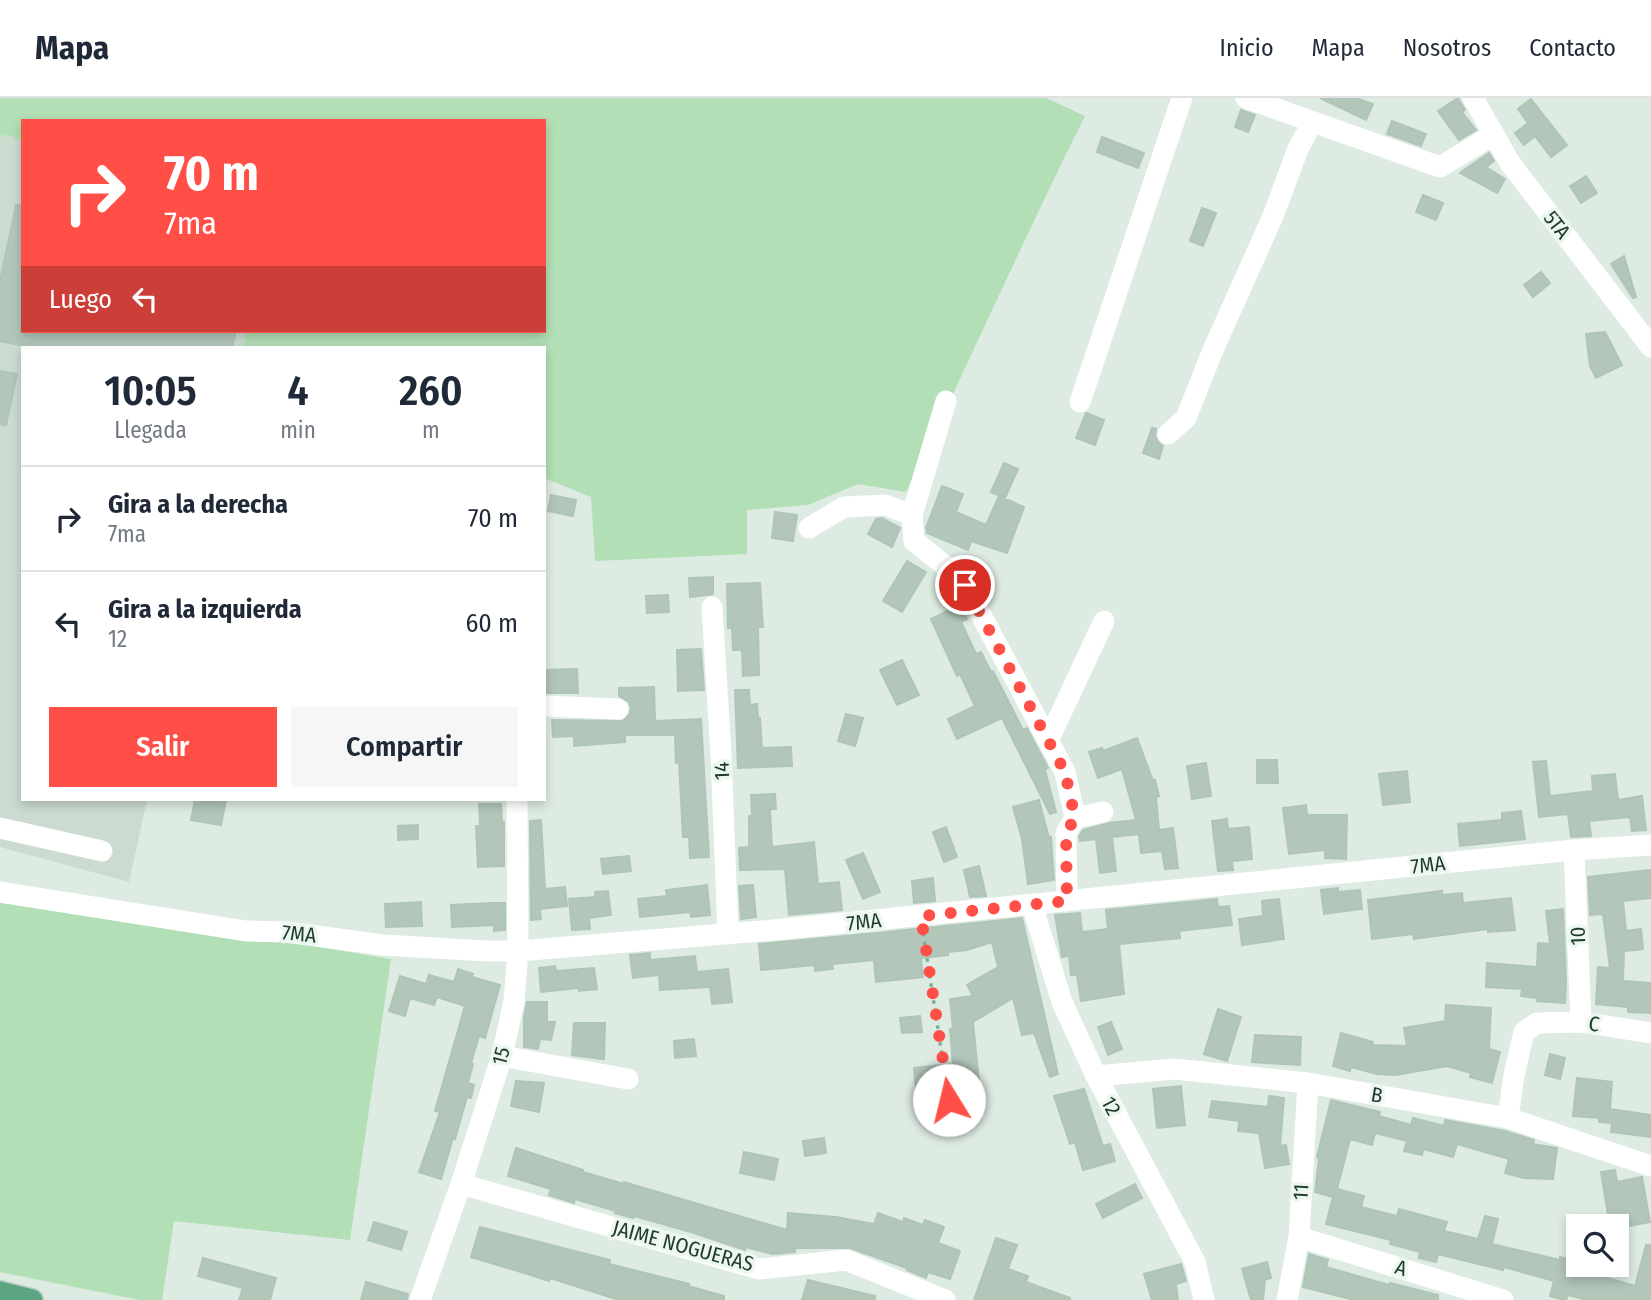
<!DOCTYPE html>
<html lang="es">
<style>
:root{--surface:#fff;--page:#f6f6f7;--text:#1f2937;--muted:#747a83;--line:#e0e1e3;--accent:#ff4f47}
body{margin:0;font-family:"Fira Sans Condensed",sans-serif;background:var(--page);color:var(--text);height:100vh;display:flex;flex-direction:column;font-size:26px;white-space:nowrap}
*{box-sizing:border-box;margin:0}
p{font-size:23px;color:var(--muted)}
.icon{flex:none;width:38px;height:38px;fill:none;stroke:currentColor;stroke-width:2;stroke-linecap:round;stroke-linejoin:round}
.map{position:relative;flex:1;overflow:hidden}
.details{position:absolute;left:21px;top:248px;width:525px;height:455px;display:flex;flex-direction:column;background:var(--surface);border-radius:0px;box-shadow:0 4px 10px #0003}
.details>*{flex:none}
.guide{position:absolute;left:21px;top:21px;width:525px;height:214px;border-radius:0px;box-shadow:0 4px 10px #0003;background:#ff4f47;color:#fff;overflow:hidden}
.buttons{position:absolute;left:1566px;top:1116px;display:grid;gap:14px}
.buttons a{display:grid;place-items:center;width:63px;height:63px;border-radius:0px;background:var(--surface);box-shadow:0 4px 10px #0003;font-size:35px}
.pin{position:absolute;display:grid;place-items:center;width:60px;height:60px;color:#fff;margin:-30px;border:4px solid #fff;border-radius:50%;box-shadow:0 2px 7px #0007}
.me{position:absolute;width:77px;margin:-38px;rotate:351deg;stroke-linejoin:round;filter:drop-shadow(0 0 5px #0008)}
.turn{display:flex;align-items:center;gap:24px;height:147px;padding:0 28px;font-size:32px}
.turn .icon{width:91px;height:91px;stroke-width:2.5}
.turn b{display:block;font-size:49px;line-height:60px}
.then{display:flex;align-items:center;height:66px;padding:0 28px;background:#0003;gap:14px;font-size:26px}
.eta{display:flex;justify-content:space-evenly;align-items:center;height:119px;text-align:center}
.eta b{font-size:42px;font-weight:600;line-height:49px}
.primary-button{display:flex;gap:14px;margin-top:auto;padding:14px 28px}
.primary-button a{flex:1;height:80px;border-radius:0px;background:var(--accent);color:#fff;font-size:28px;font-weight:600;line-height:80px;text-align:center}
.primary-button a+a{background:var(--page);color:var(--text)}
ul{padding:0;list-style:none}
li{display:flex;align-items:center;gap:21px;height:105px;padding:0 28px;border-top:2px solid var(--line)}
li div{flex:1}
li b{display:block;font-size:26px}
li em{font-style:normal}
header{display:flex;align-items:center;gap:42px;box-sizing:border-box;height:98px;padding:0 35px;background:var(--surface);border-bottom:2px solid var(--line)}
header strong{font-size:33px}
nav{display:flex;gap:38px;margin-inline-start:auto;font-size:24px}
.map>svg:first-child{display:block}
.built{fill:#cbdbd0}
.green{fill:#b2dfb5}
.building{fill:#b2c6ba;stroke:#afc5b7;stroke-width:2}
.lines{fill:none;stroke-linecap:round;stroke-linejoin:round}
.major-casing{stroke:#c0c8c4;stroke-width:24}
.path{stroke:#79b395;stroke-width:3.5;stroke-dasharray:3.5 5;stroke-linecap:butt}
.minor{stroke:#fff;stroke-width:21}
.major{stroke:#5ca684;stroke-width:21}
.route{stroke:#ff4f47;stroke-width:12;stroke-dasharray:0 21.6}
.labels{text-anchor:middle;stroke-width:7;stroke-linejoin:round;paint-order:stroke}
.street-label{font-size:21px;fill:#1d3c2d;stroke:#edf7f0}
</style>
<header>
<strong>Mapa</strong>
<nav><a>Inicio</a><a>Mapa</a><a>Nosotros</a><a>Contacto</a></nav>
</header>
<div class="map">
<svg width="1651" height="1202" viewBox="0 0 1651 1202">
<rect width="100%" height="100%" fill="#ddebe2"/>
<!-- built -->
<path class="built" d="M0,36L23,42V233H246L243,250H23V702H147L129,784L0,749Z"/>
<!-- green -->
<path class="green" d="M0,0H1046L1085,18C1023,142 967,269 906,394L858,386L808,407L747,412V456L595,463L591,399L544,380V250H243L246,233H544V23H23V42L0,36Z
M0,803L119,816L391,861L350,1142L174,1123L162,1202H140L0,1174Z"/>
<!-- building -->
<path class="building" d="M1320,0H1356L1373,6L1366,22Z
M1458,0L1465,12L1462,14L1476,32L1459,42L1438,13Z
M1531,1L1567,47L1551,59L1535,38L1524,47L1515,35L1528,25L1518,11Z
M1241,12L1255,17L1248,34L1235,29Z
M1392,23L1426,36L1421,48L1387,36Z
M1102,39L1144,55L1138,70L1097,54Z
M1489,55L1494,63L1486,69L1505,81L1497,95L1460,75Z
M1586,78L1597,95L1581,105L1570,88Z
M1423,97L1443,105L1436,122L1416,114Z
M16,107H23V233H236L232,250H34L0,243V183Z
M1202,110L1216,115L1203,148L1190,143Z
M1624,158L1636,199L1633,200L1611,166Z
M1541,174L1550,185L1533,199L1524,187Z
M1605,234L1622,267L1596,280L1590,268L1586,236Z
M0,273L17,276L6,327L0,326Z
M1086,315L1104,322L1095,347L1076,340Z
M1152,330L1156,331L1155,338L1158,344L1163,348L1159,361L1143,355Z
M1004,365L1018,371L1005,400L991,394Z
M942,388L963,396L956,414L986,427L999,398L1024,409L1007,455L971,443L968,452L927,435L926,430Z
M551,397L576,402L573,418L548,413Z
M775,414L797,417L793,443L772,440Z
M882,420L900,430L892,449L868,436L876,421Z
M907,463L926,474L902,514L883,503Z
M713,479V496L690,499L689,480Z
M760,485L763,529H758L759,577L743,578L742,552H733L732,530H728L727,486Z
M668,497L669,514L647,515L646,498Z
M960,507L967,521L961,524L976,556L981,554L991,574L993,573L1023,632L1027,630L1048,670L1045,672L1056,714L1050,716L1002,620L957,641L948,621L975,608L960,576L957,578L931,521Z
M701,551L704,592L678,593L677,552Z
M902,562L919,597L897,607L880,572Z
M577,571L578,595H544V572Z
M654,589L655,623L701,621L709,759L690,760L689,739H683L679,664L676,665L675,637H625V644L574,648V638L553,639L552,622L623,623L629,617L631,611L629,604L619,598V590Z
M735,592H749L750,607L757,606L758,620H760L762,650L791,649L792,668L738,670Z
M846,616L863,620L855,648L838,643Z
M1137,640L1153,683L1155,682L1159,698L1156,699L1159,732L1173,730L1178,770L1165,771L1162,753L1141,755L1139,736L1112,739L1116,773L1100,775L1096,741L1080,743L1079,738L1083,732L1109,725L1136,722L1122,671L1098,680L1089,654L1102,650L1103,653Z
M1257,662H1277L1278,685H1257Z
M1546,663L1550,698L1593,693L1592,678L1615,676L1618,702L1642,698L1646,732L1632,733L1630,719L1589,723L1591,738L1571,739L1568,716L1539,719L1533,664Z
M1206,665L1211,698L1192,701L1187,668Z
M1407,673L1410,704L1383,707L1379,676Z
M775,696L776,711H770L772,749L814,744L818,786L839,784L842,812L789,817L785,771L740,772L739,750L749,749V718H752L751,697Z
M195,702H226L221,727L191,722Z
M1039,702L1049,740L1051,739L1054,782L1028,786L1022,741L1013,709Z
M479,706H501L502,724H504V768L478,769L476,728H480Z
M1306,707L1307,717H1347L1346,761L1325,760V752L1289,756L1283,710Z
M1521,713L1525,741L1460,748L1458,726L1502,722V715Z
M1227,721L1228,731L1249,729L1252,761L1232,763L1233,772L1218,773L1212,723Z
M541,722L545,791L565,789L567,808L540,811L541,821L531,822L530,723Z
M418,727V741L398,742V728Z
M946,729L957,759L944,764L933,734Z
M863,755L880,794L863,801L846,762Z
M629,758L631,773L603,776L601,761Z
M979,768L986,798L970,799L964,772Z
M1651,772V800L1623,803L1626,833L1641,831L1643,851L1624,853L1623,883L1651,885L1650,915L1628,914V909L1596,906L1598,869L1610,870L1603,816L1590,817L1588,779Z
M933,780L935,803L914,805L912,783Z
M707,787L710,817L691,819L690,814L640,819L638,801L667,798L666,792Z
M753,787L756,819L741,821L739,788Z
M1338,790V794L1360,792L1362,811L1324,816L1321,792Z
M608,793L611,817L589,820L590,831L572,832L569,801L595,799V794Z
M1442,793V797L1462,795L1463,805L1511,800L1515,832L1488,834V831L1414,841L1413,836L1372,841L1368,802Z
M1217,801L1218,809L1229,808L1232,827L1179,833L1180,840L1119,846L1124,896L1081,903L1077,877H1071L1069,858L1062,859L1055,817L1080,815L1082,834L1108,831L1106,812Z
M1279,801L1284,841L1242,847L1239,821L1263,818L1262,803Z
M421,804L422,828L386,829L385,806Z
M493,805H505V832L494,833V827L452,829L451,807Z
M1563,811L1566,883L1565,905L1537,903V900L1521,898L1522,891L1486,889L1487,865L1537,869L1538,845L1550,846L1546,813Z
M1022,820L1058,976L1050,979L1034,935L1022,937L1013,900L973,924L979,985L944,989L948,1026L931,1028L928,1000L917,1001L914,970L953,966L950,931L953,930L950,901L973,898L967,887L998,869L992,844L967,852L948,854V857L921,860L923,879L876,884L874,862L832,866L833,871L815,873V867L761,872L759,846L897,833V835V833Z
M650,855V862L695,858L697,874L728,871L732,904L712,906L710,889L660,892L659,877L633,880L630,857Z
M555,868L556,873L594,870L597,891L579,893V890L541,894L539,870Z
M458,871L473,876L472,879L500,887L485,940L479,938L471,965L473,966L468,985L474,987L471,1000L467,999L455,1041L453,1040L441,1081L419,1074L440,1014L435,1013L465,908L437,899L434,907L410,900L405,918L389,913L400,878L426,886L429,877L454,884Z
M527,904H547V924H555L551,942L540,941L538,951L524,949V919Z
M1446,907L1491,910L1489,951L1500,954L1492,985L1470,979L1471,975L1447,968L1396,977L1377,976L1351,969L1350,973L1333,968L1341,935L1373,944L1372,947L1407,948L1404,930L1445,923Z
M1218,911L1241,919L1227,963L1204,956Z
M920,918L922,934L902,935L900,920Z
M1111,924L1122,951L1108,957L1098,929Z
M574,925H605L604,961L572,957Z
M1255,937L1301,939L1300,967L1252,964Z
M694,941L696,958L675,960L674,943Z
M1550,956L1565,960L1560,981L1545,977Z
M1577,980L1612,984L1610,1011L1651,1017V1039L1611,1034L1612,1025L1599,1024V1020L1573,1018Z
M516,983L544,985L539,1014L511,1008Z
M1181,988L1185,1027L1157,1030L1153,991Z
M1084,991L1103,1048L1110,1046L1115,1063L1083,1072L1075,1044L1070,1046L1054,998Z
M1269,998L1284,1000L1280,1048L1286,1047L1289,1066L1265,1070L1259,1035L1238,1033L1239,1023L1209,1019L1212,1003L1268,1009Z
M1331,1002L1380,1014L1379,1018L1411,1027L1413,1020L1444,1028L1445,1022L1505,1033L1534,1042L1533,1046L1557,1050L1553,1081L1524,1080L1505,1075L1509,1061L1457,1046L1453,1059L1423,1051L1422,1057L1404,1053L1407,1043L1375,1035L1372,1047L1350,1041L1337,1091L1364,1098L1361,1109L1397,1118L1399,1111L1447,1124L1444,1133L1478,1141L1485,1118L1498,1121L1492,1146L1560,1162V1159L1576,1163L1575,1167H1599L1597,1177L1635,1188L1646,1147H1651V1202H1587L1568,1197L1566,1202H1564L1550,1198L1554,1183L1504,1169L1503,1172L1438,1156L1436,1164L1419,1160L1420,1154L1390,1146L1391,1142L1326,1126L1333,1099L1315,1094L1319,1061L1317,1059Z
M824,1040L826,1055L805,1058L803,1043Z
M516,1050L583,1072V1074L624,1086V1084L787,1132L788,1115L836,1119L874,1126L878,1115L903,1124L904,1120L923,1127L925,1122L944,1129L938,1145L960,1153L950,1181L928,1174L926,1180L907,1172V1170L850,1150H795V1154L772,1156L746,1149L745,1152L691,1134L634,1118L633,1120L615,1115L616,1113L575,1101L574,1105L549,1097L551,1091L508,1078Z
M744,1054L778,1061L774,1082L740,1075Z
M1615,1072L1617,1084L1642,1079L1650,1124L1624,1129H1610L1601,1074Z
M1135,1086L1142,1100L1103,1120L1096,1106Z
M374,1124L407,1134L401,1152L368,1142Z
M480,1129L610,1162L609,1166L689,1186L688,1188L724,1198V1202H619L550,1180L549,1183L531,1177L471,1159Z
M996,1140L1017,1147L1008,1171L1028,1178L1026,1184L1070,1200V1202H974Z
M1309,1156L1328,1162L1326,1169L1389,1187L1390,1185L1438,1197V1202H1354L1303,1189Z
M203,1160L276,1180L270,1202H239L243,1190L198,1178Z
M1267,1164L1271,1180L1265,1182L1263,1202H1251L1242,1171Z
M1181,1166L1186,1183L1176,1186L1178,1202H1152L1144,1176Z
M808,1182L875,1198V1202H802Z
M366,1184L408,1196L407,1202H361Z"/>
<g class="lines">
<defs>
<path id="major" d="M0,1194L32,1202"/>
</defs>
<!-- major casing -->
<use href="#major" class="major-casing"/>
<!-- path -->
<path class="path" d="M923,835L949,1002"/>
<!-- minor -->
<path class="minor" d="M1246,0L1440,69L1493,37
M1473,0L1510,65L1651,249
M1080,304L1182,0
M1168,336L1186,320L1213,252L1273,118L1298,51L1312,25
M912,417L946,303
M809,430L844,409L885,407L912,417L914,443L949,471L965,487L1065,674L1075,720L1066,735L1067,803
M712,509L721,657L728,836
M544,608L618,611
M1048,643L1104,523
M1075,720L1103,714
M0,730L102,753
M1574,752L1581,924
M0,794L246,833L287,834L383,847L487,853H518L774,832L1574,752L1651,747
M1032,807L1062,904L1096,978L1195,1164L1204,1202
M502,958L628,981
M1096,978L1175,971L1308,985L1508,1020L1651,1068
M1508,1020L1514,977L1524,934L1537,925L1581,924L1651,935
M461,1086L759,1171L846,1162L945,1202
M1299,1139L1503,1202
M420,1202L461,1086L502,958L514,903L518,853L517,702
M1287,1202L1299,1139L1308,985"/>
<!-- major -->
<use href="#major" class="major"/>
</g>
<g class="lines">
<!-- route -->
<path class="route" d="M949,1002L921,818L1067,803L1066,735L1075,720L1065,674L965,487"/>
</g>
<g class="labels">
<!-- street labels -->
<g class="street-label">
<text transform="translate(1557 127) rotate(52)" y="7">5TA</text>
<text transform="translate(722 673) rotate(-92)" y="7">14</text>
<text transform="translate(1428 767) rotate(-6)" y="7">7MA</text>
<text transform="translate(864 824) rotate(-6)" y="7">7MA</text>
<text transform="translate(299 836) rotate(6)" y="7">7MA</text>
<text transform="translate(1578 838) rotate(-92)" y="7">10</text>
<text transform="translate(1594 926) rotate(8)" y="7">C</text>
<text transform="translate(501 958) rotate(-75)" y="7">15</text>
<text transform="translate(1377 997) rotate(10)" y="7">B</text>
<text transform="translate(1111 1008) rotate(62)" y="7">12</text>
<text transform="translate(1301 1094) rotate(-87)" y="7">11</text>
<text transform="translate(683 1148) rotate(15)" y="7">JAIME NOGUERAS</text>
<text transform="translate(1401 1170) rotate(17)" y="7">A</text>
</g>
</g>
</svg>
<div class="buttons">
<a><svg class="icon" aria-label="search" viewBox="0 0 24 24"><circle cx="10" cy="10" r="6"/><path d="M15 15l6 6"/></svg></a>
</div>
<div class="pin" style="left:965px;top:487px;background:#d93025"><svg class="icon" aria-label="arrive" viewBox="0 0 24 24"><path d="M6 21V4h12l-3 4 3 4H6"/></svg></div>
<svg class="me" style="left:949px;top:1002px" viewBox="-20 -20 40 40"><circle r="19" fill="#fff"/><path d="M0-13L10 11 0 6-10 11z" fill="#ff4f47"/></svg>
<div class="guide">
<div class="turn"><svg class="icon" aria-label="right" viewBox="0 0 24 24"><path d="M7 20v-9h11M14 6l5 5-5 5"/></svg><div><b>70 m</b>7ma</div></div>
<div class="then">Luego<svg class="icon" aria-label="left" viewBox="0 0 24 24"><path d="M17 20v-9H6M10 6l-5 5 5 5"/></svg></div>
</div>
<section class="details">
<div class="eta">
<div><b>10:05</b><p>Llegada</p></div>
<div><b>4</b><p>min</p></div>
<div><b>260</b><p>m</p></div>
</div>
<ul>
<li><svg class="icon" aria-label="right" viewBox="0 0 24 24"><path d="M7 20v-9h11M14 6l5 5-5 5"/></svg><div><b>Gira a la derecha</b><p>7ma</p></div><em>70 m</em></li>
<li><svg class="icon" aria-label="left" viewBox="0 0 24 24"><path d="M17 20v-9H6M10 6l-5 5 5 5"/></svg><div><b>Gira a la izquierda</b><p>12</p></div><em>60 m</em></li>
</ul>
<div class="primary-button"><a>Salir</a><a>Compartir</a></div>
</section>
</div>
